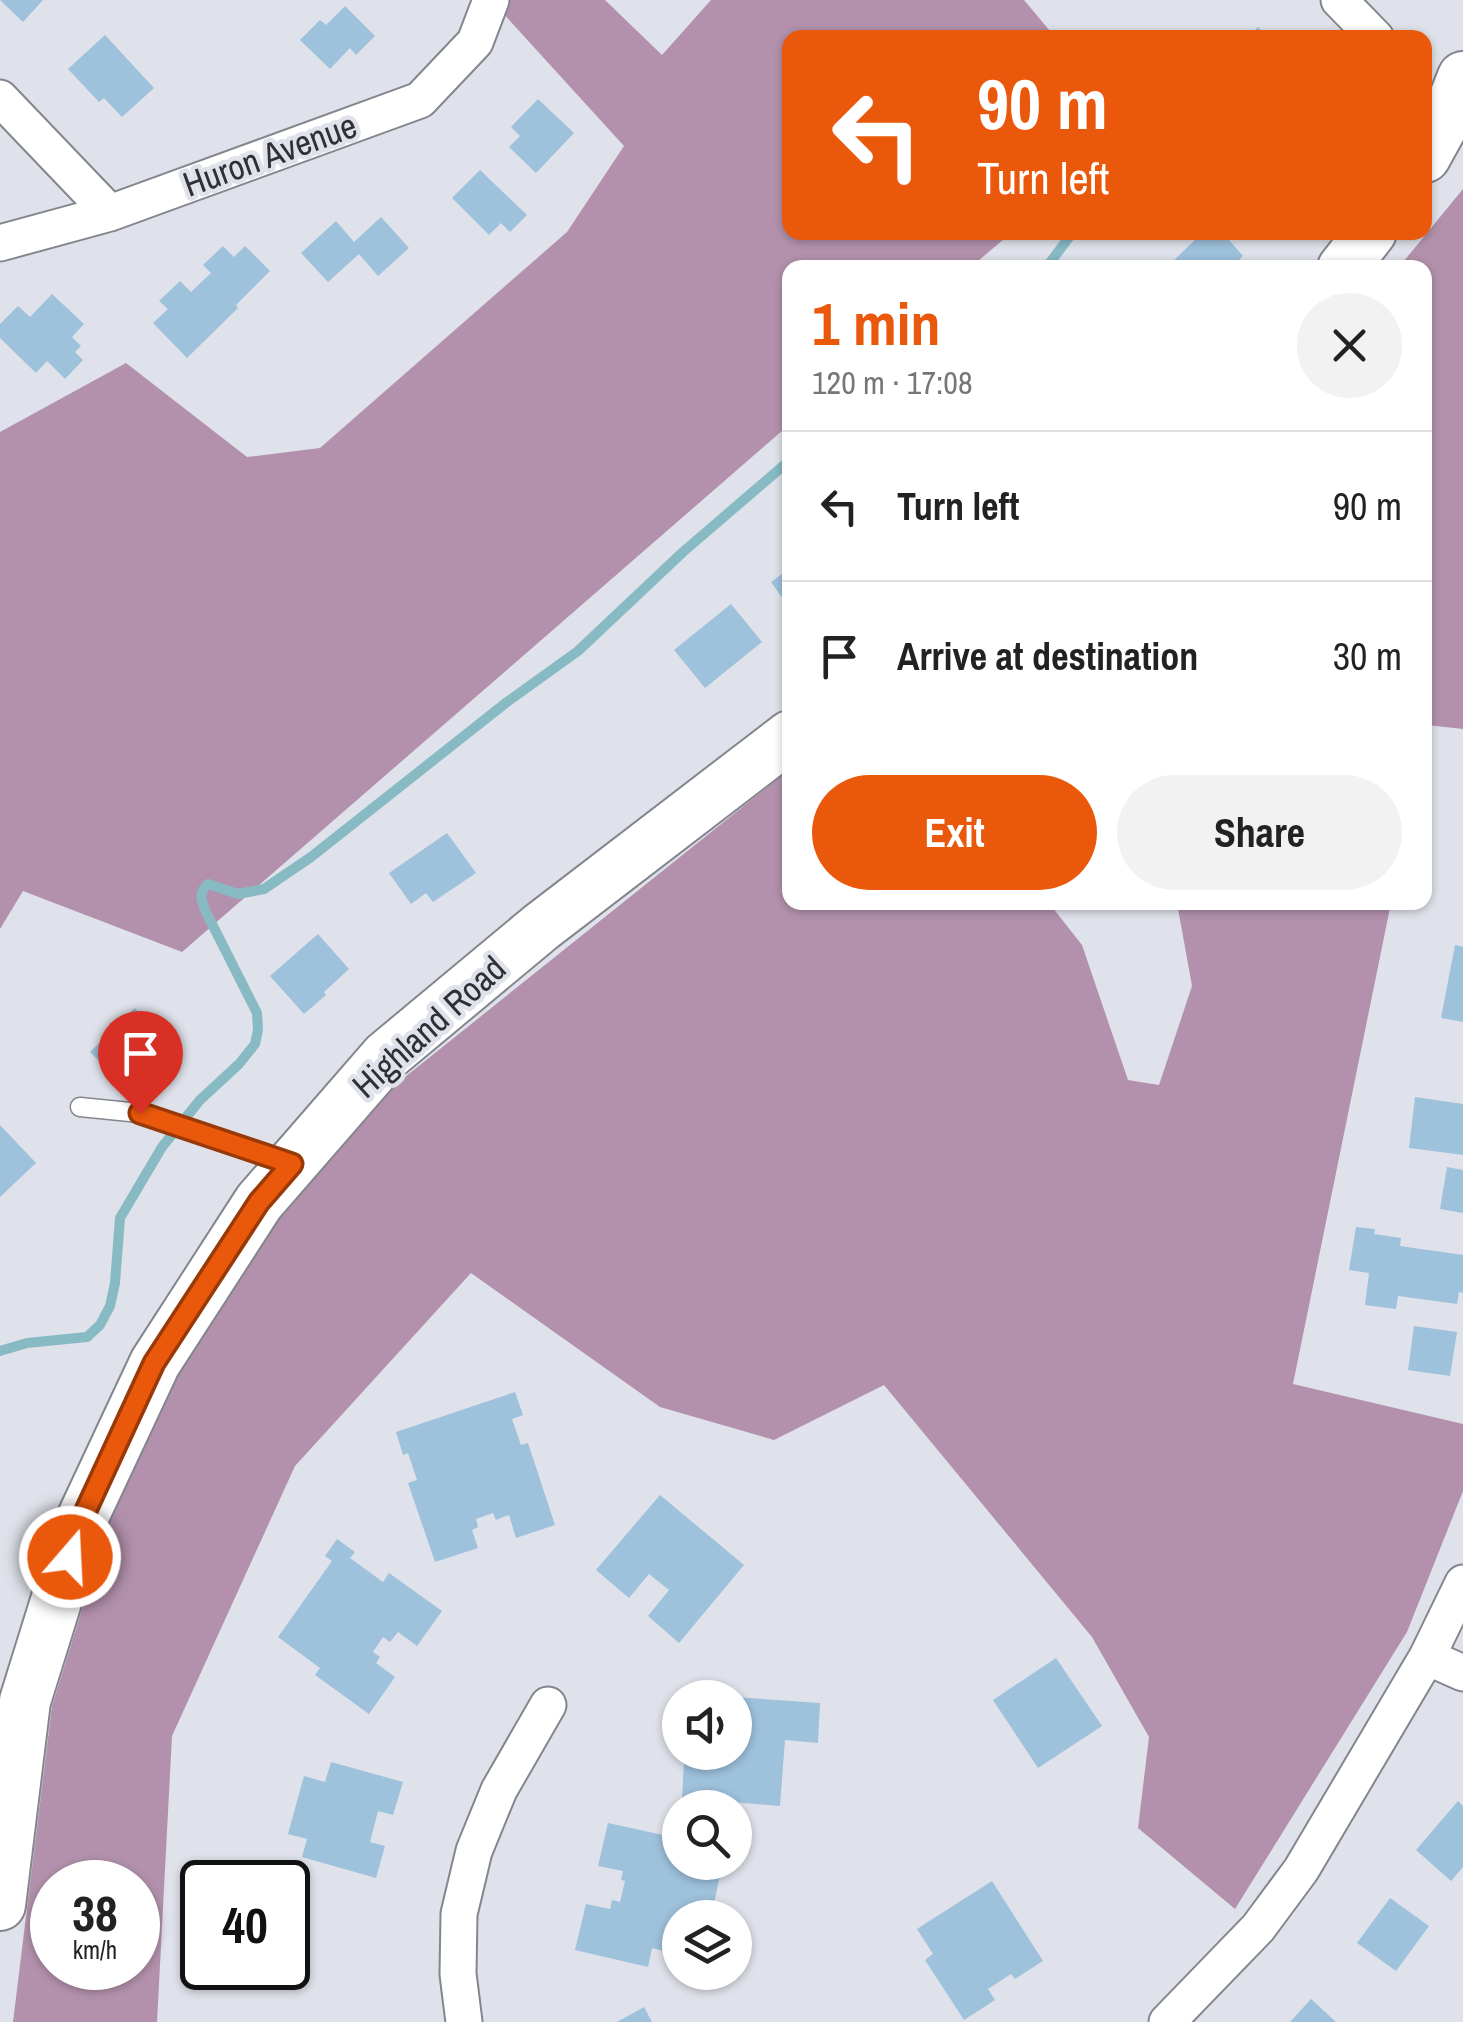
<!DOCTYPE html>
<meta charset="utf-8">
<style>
:root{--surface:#fff;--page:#f2f2f2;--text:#222;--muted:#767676;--line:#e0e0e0;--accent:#ea580c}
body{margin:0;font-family:"Archivo Narrow",sans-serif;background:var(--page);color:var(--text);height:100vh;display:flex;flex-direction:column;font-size:38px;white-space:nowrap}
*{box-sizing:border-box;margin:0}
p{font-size:32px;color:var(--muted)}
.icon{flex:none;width:55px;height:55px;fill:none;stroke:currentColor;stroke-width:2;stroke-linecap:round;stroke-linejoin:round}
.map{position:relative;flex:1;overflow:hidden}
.sheet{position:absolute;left:782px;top:260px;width:650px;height:650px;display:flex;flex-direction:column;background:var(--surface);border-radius:20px;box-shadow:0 2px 8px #0004}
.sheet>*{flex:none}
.top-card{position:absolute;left:782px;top:30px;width:650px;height:210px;border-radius:20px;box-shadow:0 2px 8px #0004;background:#ea580c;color:#fff;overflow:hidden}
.buttons{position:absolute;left:662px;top:1680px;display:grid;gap:20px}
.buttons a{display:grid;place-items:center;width:90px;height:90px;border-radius:50%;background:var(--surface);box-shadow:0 2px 8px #0004;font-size:50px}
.speed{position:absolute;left:30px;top:1860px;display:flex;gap:20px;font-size:50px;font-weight:700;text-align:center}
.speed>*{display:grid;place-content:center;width:130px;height:130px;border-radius:50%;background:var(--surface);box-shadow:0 2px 8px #0004;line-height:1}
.speed small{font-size:25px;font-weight:400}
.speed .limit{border:5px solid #111;border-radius:15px;background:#fff;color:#111}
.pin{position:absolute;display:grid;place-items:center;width:85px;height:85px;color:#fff;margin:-102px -42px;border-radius:50% 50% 50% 0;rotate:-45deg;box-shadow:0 0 10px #0007}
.pin .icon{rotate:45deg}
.me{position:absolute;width:110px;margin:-55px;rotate:19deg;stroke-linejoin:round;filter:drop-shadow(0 0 8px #0008)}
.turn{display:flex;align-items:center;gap:35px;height:210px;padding:0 30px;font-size:45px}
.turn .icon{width:130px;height:130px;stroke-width:2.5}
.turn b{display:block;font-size:70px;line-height:85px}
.round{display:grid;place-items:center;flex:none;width:105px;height:105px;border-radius:52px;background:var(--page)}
.headline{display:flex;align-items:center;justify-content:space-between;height:170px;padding:0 30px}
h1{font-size:60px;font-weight:700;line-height:75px;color:var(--accent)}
.action{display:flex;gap:20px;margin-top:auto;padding:20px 30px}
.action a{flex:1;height:115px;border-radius:60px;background:var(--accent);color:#fff;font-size:40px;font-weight:700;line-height:115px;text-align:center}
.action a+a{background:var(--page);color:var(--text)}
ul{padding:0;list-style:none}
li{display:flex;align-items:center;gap:30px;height:150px;padding:0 30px;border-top:2px solid var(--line)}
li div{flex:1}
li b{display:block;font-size:38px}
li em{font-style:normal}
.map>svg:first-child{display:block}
.forest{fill:#b391ac;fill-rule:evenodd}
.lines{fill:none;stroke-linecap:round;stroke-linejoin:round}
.stream{stroke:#88bac4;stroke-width:10}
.building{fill:#9ec1dc}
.lane-casing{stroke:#84868d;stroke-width:21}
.street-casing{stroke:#84868d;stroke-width:39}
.secondary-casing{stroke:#84868d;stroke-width:54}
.lane{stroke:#fff;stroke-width:18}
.street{stroke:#fff;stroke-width:35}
.secondary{stroke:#fff;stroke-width:50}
.route-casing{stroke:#983908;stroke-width:25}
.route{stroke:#ea580c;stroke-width:18}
.labels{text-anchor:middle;stroke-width:9;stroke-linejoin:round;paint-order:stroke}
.street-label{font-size:35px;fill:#2f3033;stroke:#dfe2ea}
</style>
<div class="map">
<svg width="1463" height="2022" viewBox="0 0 1463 2022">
<rect width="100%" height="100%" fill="#dfe2ea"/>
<!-- forest -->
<path class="forest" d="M491,0H605L662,55L711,0H1024L1055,37L790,38V232L1011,233L971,267L790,268V424L182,952L23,891L0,929V432L126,363L247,457L320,448L567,232L624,146Z
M1463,189V729L1427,725L1425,734V268L1399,267Z
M790,769V902L1049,903L1082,945L1128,1080L1159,1085L1192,986L1177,903H1391L1293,1384L1463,1424V1491L1407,1632L1235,1909L1138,1828L1149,1737L1092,1637L884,1385L774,1440L660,1407L471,1273L295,1466L172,1736L157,2022H13L52,1706L112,1513L176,1372L282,1213L400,1081ZM52,1882H138V1968H52Z"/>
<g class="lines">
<!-- stream -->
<path class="stream" d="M1046,268L1073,232
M0,1351L27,1343L87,1337L100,1325L110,1306L115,1283L120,1218L162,1147L200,1100L239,1064L255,1044L258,1030L257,1013L206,912C201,900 198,893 208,884L238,894L264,889L311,857L507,702L578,651L683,552L790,460"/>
</g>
<!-- building -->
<path class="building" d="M0,0H43L23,22Z
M345,6L375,36L356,55L350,48L330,69L300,40L320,20L326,25Z
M1258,27L1269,38H1247Z
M105,35L154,88L122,117L104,98L99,102L68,69Z
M538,99L574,133L536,173L509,147L520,136L511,127Z
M480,170L527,215L510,232L501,223L489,235L452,198Z
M381,217L409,248L378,276L359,254L328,282L301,253L336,221L354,242Z
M1203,232H1222L1243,256L1231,268H1166Z
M223,246L234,257L245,246L270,271L236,305L238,308L187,358L153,323L168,309L159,301L180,281L191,292L211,273L203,265Z
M52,294L84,324L72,337L81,346L75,352L83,360L65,379L47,361L36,373L0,338V324L18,306L30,317Z
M790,568V609L771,582Z
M731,604L762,642L705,688L674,650Z
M447,833L476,873L433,902L426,893L411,904L389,873Z
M318,934L349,969L324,992L326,995L304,1014L270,976Z
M1455,945L1463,947V1022L1441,1018Z
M135,1008L177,1051L161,1066L156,1061L127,1089L90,1052Z
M1415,1097L1463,1104V1155L1409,1148Z
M0,1125L36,1163L0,1197Z
M1447,1167L1463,1170V1213L1440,1209Z
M1356,1227L1375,1229L1374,1234L1401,1238L1400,1246L1463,1255V1293L1459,1292L1457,1304L1398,1296L1396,1309L1365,1305L1369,1273L1349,1270Z
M1414,1326L1457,1332L1450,1376L1408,1370Z
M515,1392L523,1415L512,1419L521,1445L528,1443L555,1525L516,1538L509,1515L496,1520L493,1513L476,1519L478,1527L472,1530L478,1548L435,1562L408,1483L417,1480L408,1453L403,1455L396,1432Z
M660,1495L744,1565L679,1643L648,1616L669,1590L649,1574L629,1598L596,1570Z
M337,1539L355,1552L350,1558L383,1582L389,1573L442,1611L417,1646L398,1632L390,1642L383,1637L373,1652L380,1657L376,1663L395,1677L369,1714L315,1675L320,1668L278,1637L332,1561L325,1556Z
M1056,1658L1102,1726L1038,1768L993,1700Z
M735,1697L820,1703L818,1743L785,1740L780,1806L682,1798L684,1761L705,1763L706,1752H735Z
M331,1762L403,1782L393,1815L378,1811L370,1842L385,1846L376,1878L302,1857L307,1839L288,1834L304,1776L325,1782Z
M1458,1801L1463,1806V1867L1451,1881L1416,1850Z
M608,1823L672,1837L669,1849L680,1852V1862H730L727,1876L720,1875L711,1918H680V1955L652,1948L648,1967L575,1950L586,1904L610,1909L612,1900L620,1902L625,1881L621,1880L623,1871L598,1866Z
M992,1881L1043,1961L1015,1979L1011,1974L988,1989L995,2000L964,2020L925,1960L933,1954L917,1929Z
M1390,1898L1429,1926L1396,1971L1357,1943Z
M1311,1999L1336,2022H1290Z
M644,2007L652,2022H617Z"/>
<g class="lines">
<defs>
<path id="lane" d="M80,1107L140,1113L287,1163"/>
<path id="street" d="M1339,0L1376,38
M0,98L110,213
M0,243L110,213L420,100L475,42L491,0
M1427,1657L1463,1673
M464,2022L458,1974L459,1914L474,1851L499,1790L548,1705
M1167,2022L1258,1928L1301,1870L1427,1657L1463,1583"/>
<path id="secondary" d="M1425,157L1447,117L1463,77
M1343,268L1371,232
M0,1905L25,1701L81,1521L155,1363L259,1202L386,1056L541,927L790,736"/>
</defs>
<!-- lane casing -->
<use href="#lane" class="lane-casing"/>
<!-- street casing -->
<use href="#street" class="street-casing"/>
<!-- secondary casing -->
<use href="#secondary" class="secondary-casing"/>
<!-- lane -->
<use href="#lane" class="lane"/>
<!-- street -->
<use href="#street" class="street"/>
<!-- secondary -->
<use href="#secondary" class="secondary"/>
</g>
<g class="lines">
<defs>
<path id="route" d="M70,1557L81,1521L154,1363L259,1202L292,1164L140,1113"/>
</defs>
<!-- route casing -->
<use href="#route" class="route-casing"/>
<!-- route -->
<use href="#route" class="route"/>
</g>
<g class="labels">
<!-- street labels -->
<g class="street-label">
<text transform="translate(270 155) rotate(-20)" y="12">Huron Avenue</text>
<text transform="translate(429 1027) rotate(-42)" y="12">Highland Road</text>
</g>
</g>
</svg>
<div class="buttons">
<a><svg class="icon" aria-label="sound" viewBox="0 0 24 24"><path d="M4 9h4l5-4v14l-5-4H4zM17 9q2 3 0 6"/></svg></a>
<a><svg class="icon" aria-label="search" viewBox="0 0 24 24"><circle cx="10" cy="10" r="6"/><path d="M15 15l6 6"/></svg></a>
<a><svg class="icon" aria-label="layers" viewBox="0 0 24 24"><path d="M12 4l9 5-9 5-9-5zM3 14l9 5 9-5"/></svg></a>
</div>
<div class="speed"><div>38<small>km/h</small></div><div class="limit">40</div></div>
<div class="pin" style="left:140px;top:1113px;background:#d93025"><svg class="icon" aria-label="arrive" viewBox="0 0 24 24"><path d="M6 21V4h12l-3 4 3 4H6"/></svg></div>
<svg class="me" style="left:70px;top:1557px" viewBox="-20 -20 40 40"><circle r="17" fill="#ea580c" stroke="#fff" stroke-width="3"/><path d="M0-11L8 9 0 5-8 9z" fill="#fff"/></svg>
<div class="top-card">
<div class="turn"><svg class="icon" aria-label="left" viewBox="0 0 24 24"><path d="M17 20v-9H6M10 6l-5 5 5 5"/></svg><div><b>90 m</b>Turn left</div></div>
</div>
<section class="sheet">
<div class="headline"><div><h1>1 min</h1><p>120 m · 17:08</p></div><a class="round"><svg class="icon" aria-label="close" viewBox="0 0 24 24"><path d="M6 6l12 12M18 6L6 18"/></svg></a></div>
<ul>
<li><svg class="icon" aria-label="left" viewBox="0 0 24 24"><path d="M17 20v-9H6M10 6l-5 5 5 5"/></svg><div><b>Turn left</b></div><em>90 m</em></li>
<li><svg class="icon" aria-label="arrive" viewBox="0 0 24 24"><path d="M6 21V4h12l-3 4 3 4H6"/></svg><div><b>Arrive at destination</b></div><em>30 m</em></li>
</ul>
<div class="action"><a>Exit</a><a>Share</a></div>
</section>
</div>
